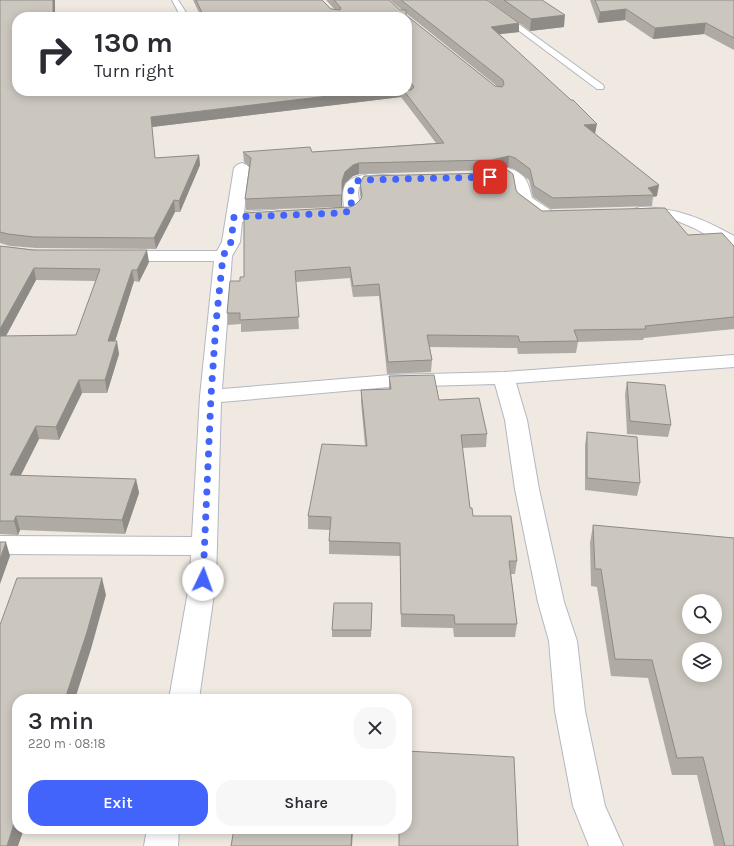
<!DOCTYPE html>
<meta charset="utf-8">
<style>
:root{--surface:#fff;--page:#f7f7f7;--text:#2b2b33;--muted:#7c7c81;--accent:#4264fb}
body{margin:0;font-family:Karla,sans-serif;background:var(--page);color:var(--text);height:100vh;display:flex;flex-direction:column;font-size:15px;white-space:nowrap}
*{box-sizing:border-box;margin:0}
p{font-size:13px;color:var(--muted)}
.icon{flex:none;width:22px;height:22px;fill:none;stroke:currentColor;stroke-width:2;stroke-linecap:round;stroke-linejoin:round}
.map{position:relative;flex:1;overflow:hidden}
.panel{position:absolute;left:12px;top:694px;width:400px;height:140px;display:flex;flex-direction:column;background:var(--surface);border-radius:16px;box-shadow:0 2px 10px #0003}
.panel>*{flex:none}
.top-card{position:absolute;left:12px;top:12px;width:400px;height:84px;border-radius:16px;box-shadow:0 2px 10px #0003;background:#fff;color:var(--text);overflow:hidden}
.controls{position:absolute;left:682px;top:594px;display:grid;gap:8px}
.controls a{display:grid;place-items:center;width:40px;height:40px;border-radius:50%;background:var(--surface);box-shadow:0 2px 10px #0003;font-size:20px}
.pin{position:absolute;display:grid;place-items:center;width:34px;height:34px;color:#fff;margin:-17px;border-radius:8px;box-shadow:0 2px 6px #0006}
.me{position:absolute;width:44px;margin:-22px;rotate:3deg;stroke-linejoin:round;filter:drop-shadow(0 0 3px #0008)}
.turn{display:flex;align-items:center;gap:14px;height:84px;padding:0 16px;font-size:18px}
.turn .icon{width:52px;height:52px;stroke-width:2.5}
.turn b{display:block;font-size:28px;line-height:34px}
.round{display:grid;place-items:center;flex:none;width:42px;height:42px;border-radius:16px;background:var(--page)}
.overview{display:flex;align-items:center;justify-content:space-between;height:68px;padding:0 16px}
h1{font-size:24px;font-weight:600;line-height:30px}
.button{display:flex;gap:8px;margin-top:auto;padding:8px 16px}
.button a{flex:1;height:46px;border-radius:16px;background:var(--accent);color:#fff;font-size:16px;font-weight:600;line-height:46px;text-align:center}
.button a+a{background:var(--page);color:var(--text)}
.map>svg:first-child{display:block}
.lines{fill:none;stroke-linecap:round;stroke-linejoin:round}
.lane-casing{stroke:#b4b7c1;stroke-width:2}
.street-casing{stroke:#b4b7c1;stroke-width:2}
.lane{fill:#fff;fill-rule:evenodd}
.street{fill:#fff;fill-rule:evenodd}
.wall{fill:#afaba4;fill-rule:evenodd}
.shaded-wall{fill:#8e8b86}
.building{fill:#cbc7bf;stroke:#8e8b86;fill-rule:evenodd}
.route{stroke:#4264fb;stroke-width:7;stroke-dasharray:0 12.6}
</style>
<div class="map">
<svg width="734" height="846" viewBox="0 0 734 846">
<rect width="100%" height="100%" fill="#efe9e1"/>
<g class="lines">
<defs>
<path id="lane" d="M172,0H178L189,17H181Z
M478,0H485L603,85L604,87L603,89H597Z"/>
<path id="street" d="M242,163L247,165L250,168L244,212L273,210L279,211L281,215L279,219L242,222L240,242L232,256L222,389L390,375L504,372L734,355V367L516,383L527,420L539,489L564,602L577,641L585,711L605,806L623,846H589L573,806L555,711L549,641L538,602L515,489L505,420L495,384L390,387L221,402L216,580L199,699H169L190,580L191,555L0,554V536L192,537L200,396L214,261H118L112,260L109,256L112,252L118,251H217L222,242L234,168L237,165Z
M508,168C526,173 528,182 532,198L552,211L554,215L552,219C539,222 528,210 518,203L516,200L513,183L505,178L484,182L479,180L476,177L479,174Z
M369,174L397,176L399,179L397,182C385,185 370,180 359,187L358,193L360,210C353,220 332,219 321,216L319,213L321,210L344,207C341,184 345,178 369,174Z
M640,207C677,208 702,218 734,236V248L728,247L694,228L675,220L634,215L632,212L634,209Z
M147,829H179L178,846H144Z"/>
</defs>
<!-- lane casing -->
<use href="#lane" class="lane-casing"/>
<!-- street casing -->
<use href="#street" class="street-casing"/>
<!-- lane -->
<use href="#lane" class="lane"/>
<!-- street -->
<use href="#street" class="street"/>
</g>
<!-- wall -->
<path class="wall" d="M0,0L17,91H407L409,90L407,89V17H201L193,0H322L331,9L335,10L326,0H389L400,10H402L390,0H487L519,32L500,34L595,134L657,196L653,197L652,206L551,209L533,197L529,180L514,169L508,167L490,170L359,174L353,176L345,183L342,192V206L341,207L246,210L245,199L249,167L244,162L243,152H312L436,143L401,97L152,127L155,158L199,155L200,165L180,212H175L156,249L36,248L10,246L0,243ZM406,13L498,87L495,86L406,15Z
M488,0H542L564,27L530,31Z
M590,0H734V50L704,34L653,39L625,20L598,23Z
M360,183L516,190L518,193L542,211L688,235L734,246V329L644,338L643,340L578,342L576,353L518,354L517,348L430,347L432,360L431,372L387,374L379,296L353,297L350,278L296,282L299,329L241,332V324L228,325L227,313L240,281L244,277L350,207L356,204L361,199L360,194Z
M0,246L149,262L139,282L134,281L115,341L119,354L107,393H82L59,440L39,439L20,476L136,479L139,493L125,534L20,530L18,535L0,534ZM36,280L96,281L76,335L6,336Z
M389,376L439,400L487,434L486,447L462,448L470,508L473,516L517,561L515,574H511L517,624L515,637H454L453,628L401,627L400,556L329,554V541L330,530L308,529V516L365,446L361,402V390L389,389Z
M627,382L671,425L668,437L627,434L625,394Z
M587,432L640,483L637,496L585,490V445Z
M593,525L734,538V846H714L697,775H672L648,678L611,676L597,587L591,586L590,543Z
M372,603L371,637H332V630Z"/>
<!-- shaded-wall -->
<path class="shaded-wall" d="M53,0H55V17H53Z
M626,9L625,20L598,23L600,12Z
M565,15L564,27L530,31L531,19Z
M519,23V32L491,35V27Z
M706,23L704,34L653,39L655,28Z
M370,91H401V97L152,127L156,169L151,117Z
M597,124L595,134L584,125Z
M199,155L200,165L180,212L179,201Z
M509,156L508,167L490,170L491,160Z
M359,163V174L353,176L345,183L342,192V181L345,172L353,165Z
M659,185L657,196L653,197L654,195L648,188Z
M341,195H342V206L341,207Z
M174,200L175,212L156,249L154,238Z
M147,250L149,262L139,282L137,270Z
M34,268L36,280L0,347V329Z
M132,270L134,281L111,354L108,341Z
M117,341L119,354L107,393L105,380Z
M79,380L82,393L59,440L56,427Z
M36,426L39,439L14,489L10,475Z
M136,479L139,493L125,534L122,520Z
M16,516L20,530L18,535L14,521Z
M6,542L10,556L0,584V559Z
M102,578L106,595L91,649L75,699H65Z
M17,814V829H24L18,846H7Z
M352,829H353L352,846H351Z"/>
<!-- building -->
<path class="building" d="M0,0H53V17H17V91H370L151,117L155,158L199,155L179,201L174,200L154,238L34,237L8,234L0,232Z
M196,0H322L331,9L340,10L341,8L334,0H389L400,10H406V15L495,86L502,87L504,84L503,80L401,0H487L519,23L491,27L571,100H573L597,124L584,125L659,185L648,188L654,195L553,198L534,186L530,169L515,158L509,156L491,160L359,163L353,165L345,172L342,181V195H341L245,199L251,158L243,152L310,147L312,152L444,143L404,91H407V90H411L414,87L408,79H407V17H204Z
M504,0H542L565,15L531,19Z
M595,0H734V38L706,23L655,28L626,9L600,12Z
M506,169L513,174L516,190L518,193L542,211L661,208H665L688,235L722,233L734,246V317L645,326L646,329L574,330L578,341L520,342L518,336L427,335L432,360L388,362L379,284L353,286L350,267L295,271L299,317L240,320V313H227L230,281H240V277H244V213L350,207L356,204L361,199L362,195L360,183L364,176L491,173Z
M0,246L33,250H147L137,270H132L108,341H117L105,380H79L56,427L36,426L10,475L136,479L122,520L16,516L14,521H0V336L76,335L100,269L34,268L0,329Z
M434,375L439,400L479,398L487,434L461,435L470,508H472L473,516H511L517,561H509L517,624H455L454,615L401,614L400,543L329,541L331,517L308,516L322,444L367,446L361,390L391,389L389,376Z
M627,382L665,385L671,425L630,421Z
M587,432L637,437L640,483L587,478Z
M593,525L734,538V846H725L703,757L677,758L652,660L615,659L601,569H595ZM689,601H715V627H689ZM689,649H715V675H689Z
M0,542H6L0,559Z
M17,578H102L87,632L65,699H17V814L7,846H0V625Z
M334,603H372L371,630H332Z
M407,751L514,757L518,846H399V829H407Z
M234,829H352L351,846H231Z"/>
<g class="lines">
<!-- route -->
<path class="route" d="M203,580L211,396L216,323L223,256L231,242L234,217L343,213L352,210C351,197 347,188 359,180L490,177"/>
</g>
</svg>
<div class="controls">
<a><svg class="icon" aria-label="search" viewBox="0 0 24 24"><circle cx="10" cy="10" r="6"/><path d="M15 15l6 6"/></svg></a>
<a><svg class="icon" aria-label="layers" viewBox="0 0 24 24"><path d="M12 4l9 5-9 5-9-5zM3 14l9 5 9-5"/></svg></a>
</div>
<div class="pin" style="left:490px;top:177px;background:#d93025"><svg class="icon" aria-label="arrive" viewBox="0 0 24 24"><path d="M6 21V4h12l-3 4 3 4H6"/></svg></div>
<svg class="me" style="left:203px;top:580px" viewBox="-20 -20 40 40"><circle r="19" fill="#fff"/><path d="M0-13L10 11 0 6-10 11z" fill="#4264fb"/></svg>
<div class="top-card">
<div class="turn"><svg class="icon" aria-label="right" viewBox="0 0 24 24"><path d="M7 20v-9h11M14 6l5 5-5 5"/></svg><div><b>130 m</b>Turn right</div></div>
</div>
<section class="panel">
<div class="overview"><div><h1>3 min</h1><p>220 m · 08:18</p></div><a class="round"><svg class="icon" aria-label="close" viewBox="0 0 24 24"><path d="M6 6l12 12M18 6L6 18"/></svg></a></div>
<div class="button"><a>Exit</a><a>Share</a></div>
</section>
</div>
